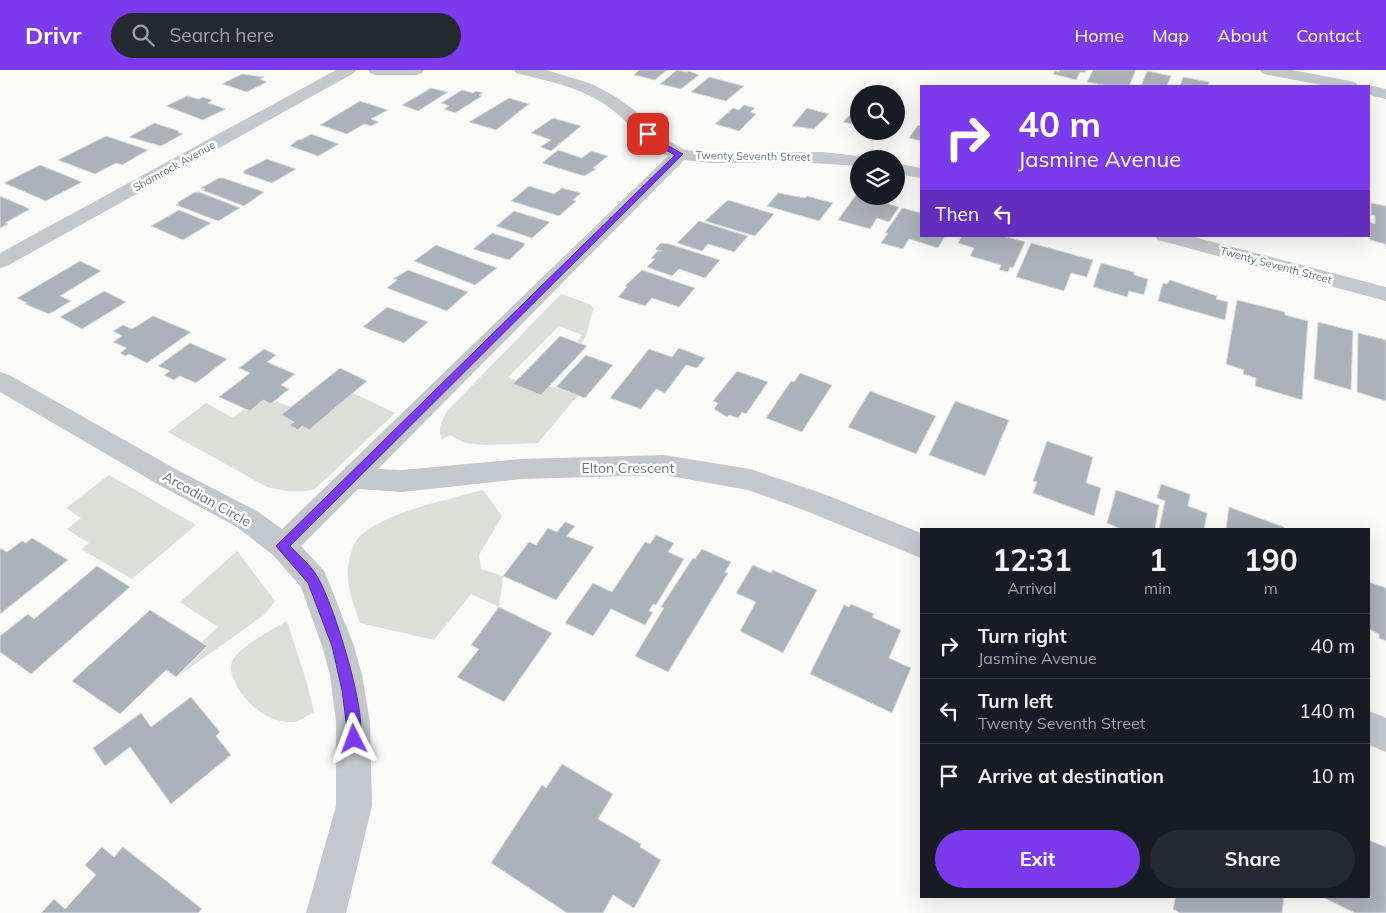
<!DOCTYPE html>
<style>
:root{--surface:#171b24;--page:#242831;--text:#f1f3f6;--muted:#9ea1a6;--line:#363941;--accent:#7c3aed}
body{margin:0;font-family:Mulish,sans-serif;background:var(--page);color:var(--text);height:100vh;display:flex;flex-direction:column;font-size:19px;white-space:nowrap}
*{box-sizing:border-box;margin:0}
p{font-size:16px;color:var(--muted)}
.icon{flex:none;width:28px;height:28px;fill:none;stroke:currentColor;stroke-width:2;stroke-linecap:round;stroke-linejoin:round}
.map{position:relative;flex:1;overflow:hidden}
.side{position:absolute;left:920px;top:458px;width:450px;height:370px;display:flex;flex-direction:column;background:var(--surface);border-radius:0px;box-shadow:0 5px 20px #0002}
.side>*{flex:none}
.guide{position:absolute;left:920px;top:15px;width:450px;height:152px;border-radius:0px;box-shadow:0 5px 20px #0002;background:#7c3aed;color:#fff;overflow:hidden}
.buttons{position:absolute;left:850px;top:15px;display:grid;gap:10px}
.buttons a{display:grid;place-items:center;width:55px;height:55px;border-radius:50%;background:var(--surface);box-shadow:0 5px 20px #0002;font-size:25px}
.pin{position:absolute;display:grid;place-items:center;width:42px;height:42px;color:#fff;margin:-21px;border-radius:10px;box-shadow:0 2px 8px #0006}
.me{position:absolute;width:55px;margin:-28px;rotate:357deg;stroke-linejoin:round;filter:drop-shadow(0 0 4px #0008)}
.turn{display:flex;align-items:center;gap:18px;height:105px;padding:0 15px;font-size:22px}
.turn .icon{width:65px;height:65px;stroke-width:2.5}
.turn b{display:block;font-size:35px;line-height:42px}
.then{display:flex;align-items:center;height:48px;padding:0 15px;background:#0003;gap:10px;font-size:19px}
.eta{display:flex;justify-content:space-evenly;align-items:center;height:85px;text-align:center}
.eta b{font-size:30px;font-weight:700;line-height:35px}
.action{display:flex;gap:10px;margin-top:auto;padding:10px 15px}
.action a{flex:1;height:58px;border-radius:30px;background:var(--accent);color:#fff;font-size:20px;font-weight:700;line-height:58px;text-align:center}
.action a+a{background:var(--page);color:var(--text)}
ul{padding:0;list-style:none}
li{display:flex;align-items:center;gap:15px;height:65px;padding:0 15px;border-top:1px solid var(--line)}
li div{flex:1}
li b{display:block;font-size:19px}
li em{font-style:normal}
header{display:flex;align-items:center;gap:30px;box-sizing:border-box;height:70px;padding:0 25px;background:var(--accent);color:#fff}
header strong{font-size:24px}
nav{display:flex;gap:28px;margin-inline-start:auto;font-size:18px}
.search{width:350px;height:45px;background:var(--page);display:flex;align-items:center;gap:12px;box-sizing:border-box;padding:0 18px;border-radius:28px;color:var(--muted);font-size:19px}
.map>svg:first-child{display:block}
.green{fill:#dadfd7}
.building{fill:#aab3b9;stroke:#dcdcda}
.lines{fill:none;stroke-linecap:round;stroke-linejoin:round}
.minor{fill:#c3c8cc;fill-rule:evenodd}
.route{fill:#7c3aed;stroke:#51269a}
.labels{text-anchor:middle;stroke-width:5;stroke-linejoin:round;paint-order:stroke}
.far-street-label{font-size:11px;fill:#657683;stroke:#fff}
.street-label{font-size:14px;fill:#657683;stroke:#fff}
</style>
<header>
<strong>Drivr</strong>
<div class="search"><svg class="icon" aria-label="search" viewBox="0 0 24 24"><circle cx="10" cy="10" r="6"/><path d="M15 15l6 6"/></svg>Search here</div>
<nav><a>Home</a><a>Map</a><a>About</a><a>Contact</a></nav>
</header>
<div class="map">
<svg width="1386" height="843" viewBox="0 0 1386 843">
<rect width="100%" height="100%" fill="#fafaf8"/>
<!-- green -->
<path class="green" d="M561,224L589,234L594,239C588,251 590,263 581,273L577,271L582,265L559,256L508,307L516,311L513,314L541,325L550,316L578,325L538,373L485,375L465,373L450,365L442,369C437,358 442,350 448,340Z
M353,323L395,343L315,419C298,424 283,421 267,417L168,362L206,333L233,348L244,339L250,341L263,330L271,334L276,331L291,337L294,352L289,355L298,360L302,356L309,359Z
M109,405L196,455L132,509L81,479L89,473L67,459L81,448L66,438Z
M483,420L502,446L479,485L481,499L503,506L499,537L471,524L434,570L360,553C354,536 346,516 348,497C349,490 352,477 356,471C375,444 451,429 483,420Z
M237,481L275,531L264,545L178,606L207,577L202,572L218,557L180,532Z
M287,551L306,610L314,642C308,645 300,651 294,652C268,653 247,635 236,614C233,607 229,600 232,592C238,577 273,559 287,551Z"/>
<!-- building -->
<path class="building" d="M639,0H667L655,10L634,5Z
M677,0L687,2L689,1L699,5L681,19L660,14Z
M1060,0H1086L1085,3L1080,2L1076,10L1053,4L1055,1L1059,2Z
M1093,0H1136L1129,16H1108L1087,12Z
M1147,1L1171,6L1167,16H1141Z
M242,4L264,7L260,9L267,12L247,22L222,14Z
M709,7L744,16L726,31L691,22Z
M1183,7L1209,12L1208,16H1180Z
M431,18L448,22L418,41L402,35Z
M462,20L473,23L476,21L483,23L479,25L482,26L455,43L444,39L449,36L441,33Z
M187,26L199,29L203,27L212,30L208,33L226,39L203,50L166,36Z
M509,28L529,34L496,60L469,52Z
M360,31L388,40L371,49L379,52L371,56L364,54L347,64L320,55Z
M744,35L755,38L750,42L756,44L739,61L715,54L733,38L739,40Z
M859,35V59L855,58L857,55L843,52Z
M807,38L829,44L814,59L792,56Z
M553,48L581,56L551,81L540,77L551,70L531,63Z
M154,53L179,61L178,62L183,64L161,76L129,67Z
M918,55L921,56V71L909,68Z
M311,64L339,74L318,86L290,76L299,69L301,70Z
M106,66L148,80L122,95L116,93L95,104L58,90Z
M558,80L582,88L591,81L608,86L593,98L596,99L584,106L542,93Z
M267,89L296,99L272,113L243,103L245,101H243Z
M40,95L82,112L46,131L4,113Z
M219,108H223L264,122L244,136L202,120L205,119L201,118Z
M529,116L554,124L562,118L581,123L573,130L576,131L559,146L511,131Z
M199,122L240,138L218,151L176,135L179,134L177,133L193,123Z
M778,123L805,128L807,126L833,133L819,151L767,136Z
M856,125L868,127L899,137L889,152L877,148L870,159L838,150Z
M0,126L30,139L5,153L8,154L0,158Z
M728,130L774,144L755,166L705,151Z
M1371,133L1386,136V179L1385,174L1370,170V152L1375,154V146L1371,145Z
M902,138L921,143V166H945L938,178L909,169L903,179L881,173L888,163H885Z
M179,140L211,153L183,170L151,156Z
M514,141L550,152L532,168L496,156Z
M699,151L748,166L734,182L708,174L702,181L677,173Z
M492,163L524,173L525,175L509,190L473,179Z
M962,166H1003L1025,172L1013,198L1010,197L1008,202L999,200L1001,195L970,186L974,178L958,173Z
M661,173L669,174L720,190L705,208L679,199L672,206L647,197L655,189L651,188L658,181H662L655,179Z
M1031,173L1093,190L1087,207L1071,203L1064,221L1016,207Z
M436,175L497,198L475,215L414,191Z
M80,191L101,201L60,226L71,231L49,244L25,234L27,233L17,228Z
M1101,193L1134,202V205L1148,209L1144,225L1129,221L1127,227L1093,217Z
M408,200L468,222L447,241L387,218L397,210L393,209Z
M642,200L695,218L679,237L652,228L645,236L618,227L627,217L625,216Z
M1170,210L1217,226L1216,229L1228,232L1225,250L1158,231L1163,213L1167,214Z
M104,221L126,232L82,259L60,247Z
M1237,230L1285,242V245L1308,251L1302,330L1255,316L1256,308L1243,304L1244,300L1226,294Z
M387,237L428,252L404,273L363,257Z
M153,246L191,262L147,293L129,284L125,286L120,283L127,278L113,272L122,266L113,261L123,255L132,259Z
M1318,252L1353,261L1351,320L1314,309Z
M1358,263L1386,270V331L1357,322Z
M560,266L587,276L541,325L513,314Z
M190,273L227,289L196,313L180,306L174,310L164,305L170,301L158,296Z
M679,278L705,288L697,298L686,295L665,323L656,319L641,339L610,328L649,279L672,287Z
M264,279L276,285L267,292L295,304L281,315L289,319L271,334L263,330L250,341L219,327L250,303L239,298Z
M586,285L613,295L585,328L556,317Z
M340,298L367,311L309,360L302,356L298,360L289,355L294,352L281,345Z
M737,301L768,312L746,344L742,342L738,348L729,345L727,347L714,339L718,333L713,331Z
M800,303L832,315L802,362L766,348L791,311L794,312Z
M870,321L936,346L916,384L848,357Z
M955,331L1009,350L985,406L929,385Z
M1047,371L1093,387L1086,413L1101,418L1094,446L1033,423L1037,412L1033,411Z
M1161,414L1190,424L1188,436L1207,443L1204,459H1159L1165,431L1157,428Z
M1116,420L1159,435L1155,459H1121L1107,453Z
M1229,437L1284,457V459H1226Z
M565,452L575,456L567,466L594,477L556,530L503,506L529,472L536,475L548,458L557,462Z
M656,465L674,473L668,482L684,489L656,535L653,534L649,541L653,542L645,555L611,539L593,566L565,553L593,513L612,522L645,472L650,474Z
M32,468L68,490L0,544V478L7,482L22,471L26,473Z
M702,479L731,492L725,502L728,503L668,602L635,586L664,538L661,537L693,488L695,489Z
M753,495L771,503L773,500L817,520L783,583L740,561L756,532L736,523Z
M97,496L130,517L31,604L0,582V566L28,544L34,549Z
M1369,512L1386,518V571L1379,568V564L1369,559Z
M851,534L874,544L872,547L901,560L889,588L911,598L892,643L810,604L844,535L849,537Z
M499,537L552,563L504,632L457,607L479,579L471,575Z
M150,540L207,576L176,607L166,600L120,644L72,611Z
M191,627L220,662L216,666L231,685L171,734L130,677L105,696L93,678L141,643L151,657Z
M562,694L613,724L598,749L641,774L640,777L661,790L634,838L613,825L603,843H567L491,793L542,715L546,718Z
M1369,770L1385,777L1386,774V843H1355L1320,826H1369Z
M102,777L114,787L123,777L202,839L198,843H41L54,829L65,839L96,805L85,795Z
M1176,826H1284L1282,843H1180L1173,839Z"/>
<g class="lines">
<!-- minor -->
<path class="minor" d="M336,0H356L354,3L7,196L0,198V183Z
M368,0H424L422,3L416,5H376L370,3Z
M514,0H546L592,14L616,27L634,40L662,67L685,80L710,83L822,82L859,86L867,89H859V96L797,92L710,93L684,90L378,399L402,400L521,389L664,385L750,399L824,424L921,463V488L804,440L748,420L664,405L521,409L402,422L358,419L301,476L324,501L328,510L354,576L362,605L370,652L372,736L346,843H306L336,736V652L330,605L322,576L301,517L273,485L237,457L161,416L0,322V302L9,305L181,402L257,441L282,459L668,86C646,78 633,56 615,42C586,18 552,12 516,3Z
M1260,0H1292L1350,11L1356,13L1358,16H1327L1268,5L1262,3Z
M1369,15L1386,19V29L1369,25V16H1365Z
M896,93L921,98V108L896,104Z
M1155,166H1190L1386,217V231L1158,170Z
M1369,641L1386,648V682L1369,675Z"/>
</g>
<!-- route -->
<path class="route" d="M646,62H651L665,74L683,84L290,476C299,486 312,496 318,508C333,533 370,648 359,674L354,676L349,674L342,620L332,576L308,513L276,476L675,85L660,77L646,65Z"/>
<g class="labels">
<!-- far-street labels -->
<g class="far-street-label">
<text transform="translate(753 86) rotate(1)" y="4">Twenty Seventh Street</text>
<text transform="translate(174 96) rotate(-29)" y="4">Shamrock Avenue</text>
<text transform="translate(1276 195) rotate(15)" y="4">Twenty Seventh Street</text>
</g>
<!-- street labels -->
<g class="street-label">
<text x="628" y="403">Elton Crescent</text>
<text transform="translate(207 429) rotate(29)" y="5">Arcadian Circle</text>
</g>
</g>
</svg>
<div class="buttons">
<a><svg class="icon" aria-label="search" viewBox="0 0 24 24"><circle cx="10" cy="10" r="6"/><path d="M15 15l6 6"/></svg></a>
<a><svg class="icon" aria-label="layers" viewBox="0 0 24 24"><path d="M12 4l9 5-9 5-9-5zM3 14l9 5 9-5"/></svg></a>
</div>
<div class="pin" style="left:648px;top:64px;background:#d93025"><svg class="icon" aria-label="arrive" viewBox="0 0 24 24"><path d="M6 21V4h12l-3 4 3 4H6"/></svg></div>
<svg class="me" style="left:354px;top:669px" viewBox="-20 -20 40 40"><path d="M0-17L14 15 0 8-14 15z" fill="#7c3aed" stroke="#fff" stroke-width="4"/></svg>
<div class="guide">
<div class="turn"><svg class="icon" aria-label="right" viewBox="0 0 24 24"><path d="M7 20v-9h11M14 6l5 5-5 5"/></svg><div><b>40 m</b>Jasmine Avenue</div></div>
<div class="then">Then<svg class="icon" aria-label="left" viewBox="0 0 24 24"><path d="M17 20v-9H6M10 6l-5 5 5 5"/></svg></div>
</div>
<section class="side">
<div class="eta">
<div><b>12:31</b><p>Arrival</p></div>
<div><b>1</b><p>min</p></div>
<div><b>190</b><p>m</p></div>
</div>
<ul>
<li><svg class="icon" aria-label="right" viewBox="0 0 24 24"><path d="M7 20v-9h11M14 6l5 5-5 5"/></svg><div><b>Turn right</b><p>Jasmine Avenue</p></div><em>40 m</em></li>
<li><svg class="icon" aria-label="left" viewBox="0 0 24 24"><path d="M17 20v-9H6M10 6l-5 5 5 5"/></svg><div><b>Turn left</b><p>Twenty Seventh Street</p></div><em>140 m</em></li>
<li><svg class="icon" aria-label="arrive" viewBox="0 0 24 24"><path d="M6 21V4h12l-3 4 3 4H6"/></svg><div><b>Arrive at destination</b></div><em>10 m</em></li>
</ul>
<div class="action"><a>Exit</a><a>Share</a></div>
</section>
</div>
